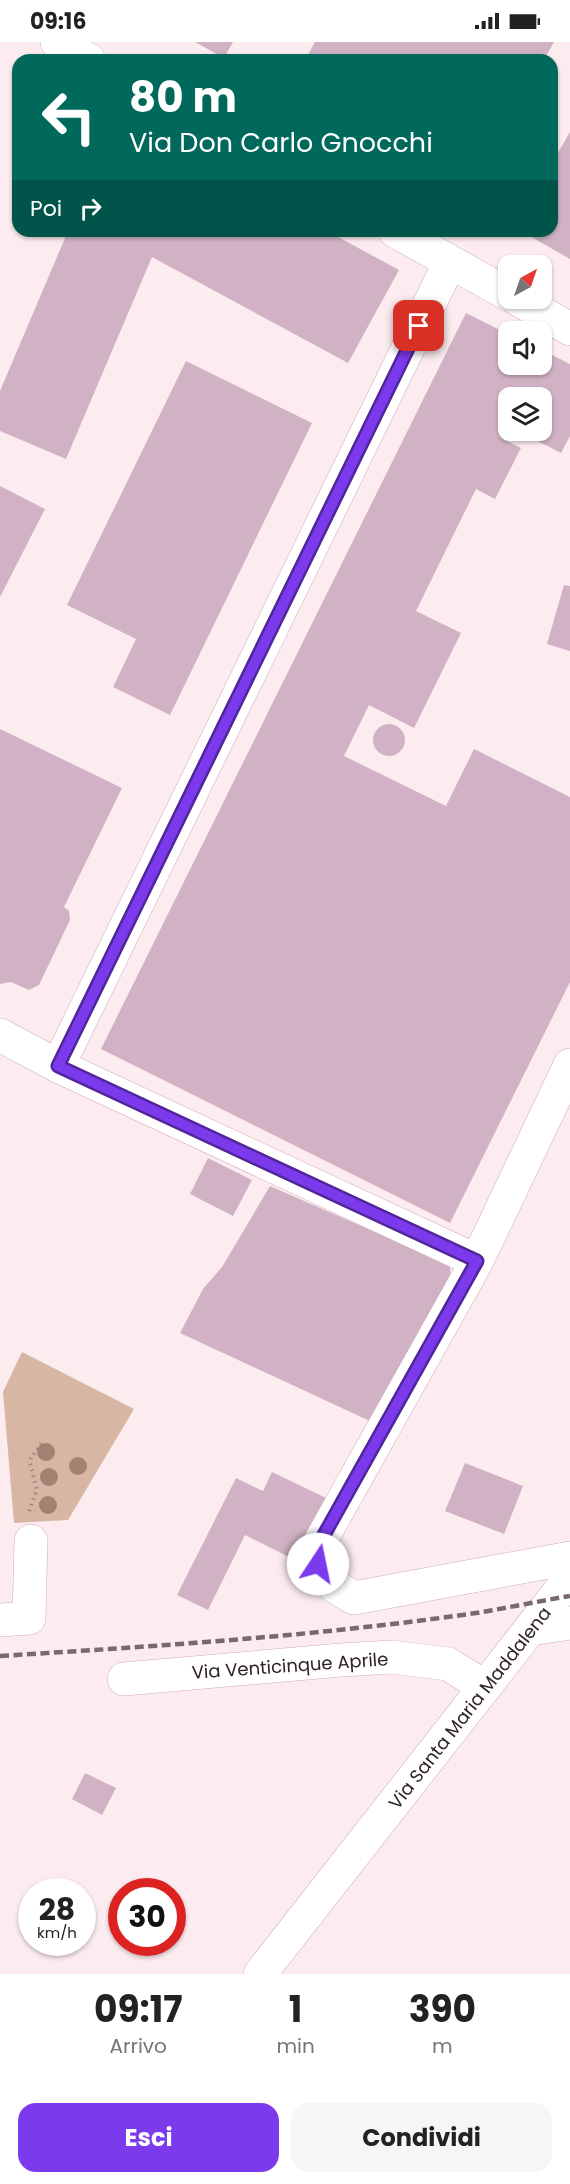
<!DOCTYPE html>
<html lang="it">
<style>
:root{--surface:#fff;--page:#f6f6f6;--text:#222;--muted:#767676;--accent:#7c3aed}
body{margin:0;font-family:Poppins,sans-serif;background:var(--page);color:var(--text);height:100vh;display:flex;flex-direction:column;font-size:22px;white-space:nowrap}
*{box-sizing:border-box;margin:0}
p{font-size:20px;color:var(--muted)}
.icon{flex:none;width:33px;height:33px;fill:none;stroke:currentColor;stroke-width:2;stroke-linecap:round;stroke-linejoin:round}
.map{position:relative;height:1932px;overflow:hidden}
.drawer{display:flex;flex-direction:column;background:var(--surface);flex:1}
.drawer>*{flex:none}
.guide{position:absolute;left:12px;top:12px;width:546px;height:183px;border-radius:18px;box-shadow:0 2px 4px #0004;background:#00695c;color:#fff;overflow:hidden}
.needle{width:39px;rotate:40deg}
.fabs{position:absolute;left:498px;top:213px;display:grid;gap:12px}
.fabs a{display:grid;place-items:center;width:54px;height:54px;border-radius:12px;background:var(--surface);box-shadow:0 2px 4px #0004;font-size:30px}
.speed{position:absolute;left:18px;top:1836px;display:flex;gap:12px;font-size:30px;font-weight:700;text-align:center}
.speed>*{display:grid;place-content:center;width:78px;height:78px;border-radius:50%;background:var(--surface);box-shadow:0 2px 4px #0004;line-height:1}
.speed small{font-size:15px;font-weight:400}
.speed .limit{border:9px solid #d22;background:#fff;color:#111}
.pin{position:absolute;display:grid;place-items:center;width:51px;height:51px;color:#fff;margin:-26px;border-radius:12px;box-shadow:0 3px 9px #0006}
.me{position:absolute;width:66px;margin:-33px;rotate:11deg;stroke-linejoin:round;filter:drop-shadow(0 0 4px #0008)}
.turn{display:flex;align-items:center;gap:21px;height:126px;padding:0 18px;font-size:27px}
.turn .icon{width:78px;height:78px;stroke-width:2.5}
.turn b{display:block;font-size:42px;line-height:51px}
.then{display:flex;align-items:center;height:57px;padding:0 18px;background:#0003;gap:12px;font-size:22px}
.eta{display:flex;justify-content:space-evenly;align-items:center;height:102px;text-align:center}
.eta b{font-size:36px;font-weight:700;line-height:42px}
.cta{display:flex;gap:12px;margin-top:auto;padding:12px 18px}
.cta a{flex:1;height:69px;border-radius:18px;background:var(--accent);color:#fff;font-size:24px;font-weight:700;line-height:69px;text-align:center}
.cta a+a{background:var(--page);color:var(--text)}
.status{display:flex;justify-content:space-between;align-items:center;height:42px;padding:0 30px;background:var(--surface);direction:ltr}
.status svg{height:16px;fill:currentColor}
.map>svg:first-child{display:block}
.green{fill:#d7b6a3}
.building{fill:#d1b2c4}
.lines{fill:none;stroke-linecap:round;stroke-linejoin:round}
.minor-casing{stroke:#d1adb4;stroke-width:34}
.tertiary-casing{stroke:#d1adb4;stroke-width:34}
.path{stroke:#98898c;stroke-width:4;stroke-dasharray:1.5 4.5;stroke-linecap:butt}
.minor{stroke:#fff;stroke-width:33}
.tertiary{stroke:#fff;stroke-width:33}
.rail{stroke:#77696c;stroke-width:4.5;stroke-dasharray:9 4.5;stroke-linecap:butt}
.tree{fill:#a38272}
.route-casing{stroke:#51269a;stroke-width:15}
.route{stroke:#7c3aed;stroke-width:10}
.labels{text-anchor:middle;stroke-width:5;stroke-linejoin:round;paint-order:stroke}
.street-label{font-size:18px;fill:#302326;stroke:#fefefe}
</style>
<div class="status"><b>09:16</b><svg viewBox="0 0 49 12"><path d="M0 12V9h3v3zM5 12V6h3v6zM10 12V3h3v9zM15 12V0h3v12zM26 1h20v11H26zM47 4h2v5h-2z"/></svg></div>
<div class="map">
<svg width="570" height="1932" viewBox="0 0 570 1932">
<rect width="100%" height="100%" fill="#fcecef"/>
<!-- green -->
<path class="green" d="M22,1310L134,1367L68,1478L14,1481L3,1350Z"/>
<!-- building -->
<path class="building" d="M195,0H233L224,16Z
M315,0H554L544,18H305Z
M570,90V217L521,189H552V121Z
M68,189H327L399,228L348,321L152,215L66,417L0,389V349Z
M466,271L508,292V322H542V308L570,322V394L561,411L516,388H542V356H508V385L501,396L521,406L495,457L476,447L416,569L461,591L414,686L369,663L344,714L446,764L474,707L570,755V940L450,1181L101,1007Z
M186,319L312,381L170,673L113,645L136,597L67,563Z
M0,444L45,467L0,555Z
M564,543L570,544V609L547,602Z
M373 698a16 16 0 1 1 32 0a16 16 0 1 1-32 0Z
M0,687L122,746L64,865L69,869L70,878L39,943L29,948L11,940L0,942Z
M208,1116L252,1138L233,1174L190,1152Z
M270,1144L450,1223L451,1243L372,1380L180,1291L203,1247L222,1225Z
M465,1421L523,1444L504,1492L445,1469Z
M272,1430L326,1456L295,1518L245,1493L208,1568L177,1553L236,1436L263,1449Z
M85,1731L116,1746L102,1773L72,1757Z"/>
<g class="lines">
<defs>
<path id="minor" d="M57,0L89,18
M395,189L508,252
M516,256L570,287
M0,993L58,1024L477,1219L320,1500C317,1535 325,1539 354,1556L570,1516
M58,1024L450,220
M477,1219L570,1023
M0,1578L29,1576L31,1499
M530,1587L570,1581
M124,1637L341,1618L391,1615L448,1622L485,1645"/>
<path id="tertiary" d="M260,1932L570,1536"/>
</defs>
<!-- minor casing -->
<use href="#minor" class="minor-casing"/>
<!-- tertiary casing -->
<use href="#tertiary" class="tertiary-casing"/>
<!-- path -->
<path class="path" d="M29,1469L37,1448L30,1421L31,1416L43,1399"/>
<!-- minor -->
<use href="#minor" class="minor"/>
<!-- tertiary -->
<use href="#tertiary" class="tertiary"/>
<!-- rail -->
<path class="rail" d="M0,1614C159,1604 318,1594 476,1571C507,1566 539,1559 570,1554"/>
</g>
<!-- trees -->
<g class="tree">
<circle cx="46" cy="1410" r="9"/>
<circle cx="78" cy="1424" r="9"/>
<circle cx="49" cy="1435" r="9"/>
<circle cx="48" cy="1463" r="9"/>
</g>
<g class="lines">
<defs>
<path id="route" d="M318,1522L320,1500L477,1219L58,1024L419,284"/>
</defs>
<!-- route casing -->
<use href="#route" class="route-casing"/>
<!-- route -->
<use href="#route" class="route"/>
</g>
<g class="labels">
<!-- street labels -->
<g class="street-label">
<text transform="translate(290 1624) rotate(-4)" y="6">Via Venticinque Aprile</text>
<text transform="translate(470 1666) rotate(-52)" y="6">Via Santa Maria Maddalena</text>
</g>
</g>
</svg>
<div class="fabs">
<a><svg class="needle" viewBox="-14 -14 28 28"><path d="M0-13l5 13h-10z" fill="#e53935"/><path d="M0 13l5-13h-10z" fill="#767676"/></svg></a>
<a><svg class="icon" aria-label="sound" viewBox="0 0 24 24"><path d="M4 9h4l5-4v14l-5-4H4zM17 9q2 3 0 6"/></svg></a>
<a><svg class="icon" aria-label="layers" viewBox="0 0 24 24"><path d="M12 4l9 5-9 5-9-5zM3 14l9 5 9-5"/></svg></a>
</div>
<div class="speed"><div>28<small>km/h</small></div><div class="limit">30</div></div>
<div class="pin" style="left:419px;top:284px;background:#d93025"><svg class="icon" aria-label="arrive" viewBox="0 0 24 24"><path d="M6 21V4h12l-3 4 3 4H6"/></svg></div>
<svg class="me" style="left:318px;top:1522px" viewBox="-20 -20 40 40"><circle r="19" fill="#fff"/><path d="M0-13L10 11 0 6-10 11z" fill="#7c3aed"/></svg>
<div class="guide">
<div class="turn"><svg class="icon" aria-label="left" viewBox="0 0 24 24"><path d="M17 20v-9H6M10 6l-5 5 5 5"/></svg><div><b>80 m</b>Via Don Carlo Gnocchi</div></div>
<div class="then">Poi<svg class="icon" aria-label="right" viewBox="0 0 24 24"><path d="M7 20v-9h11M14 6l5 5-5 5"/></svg></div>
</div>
</div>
<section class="drawer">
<div class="eta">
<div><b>09:17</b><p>Arrivo</p></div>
<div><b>1</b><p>min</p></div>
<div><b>390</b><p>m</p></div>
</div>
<div class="cta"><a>Esci</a><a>Condividi</a></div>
</section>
